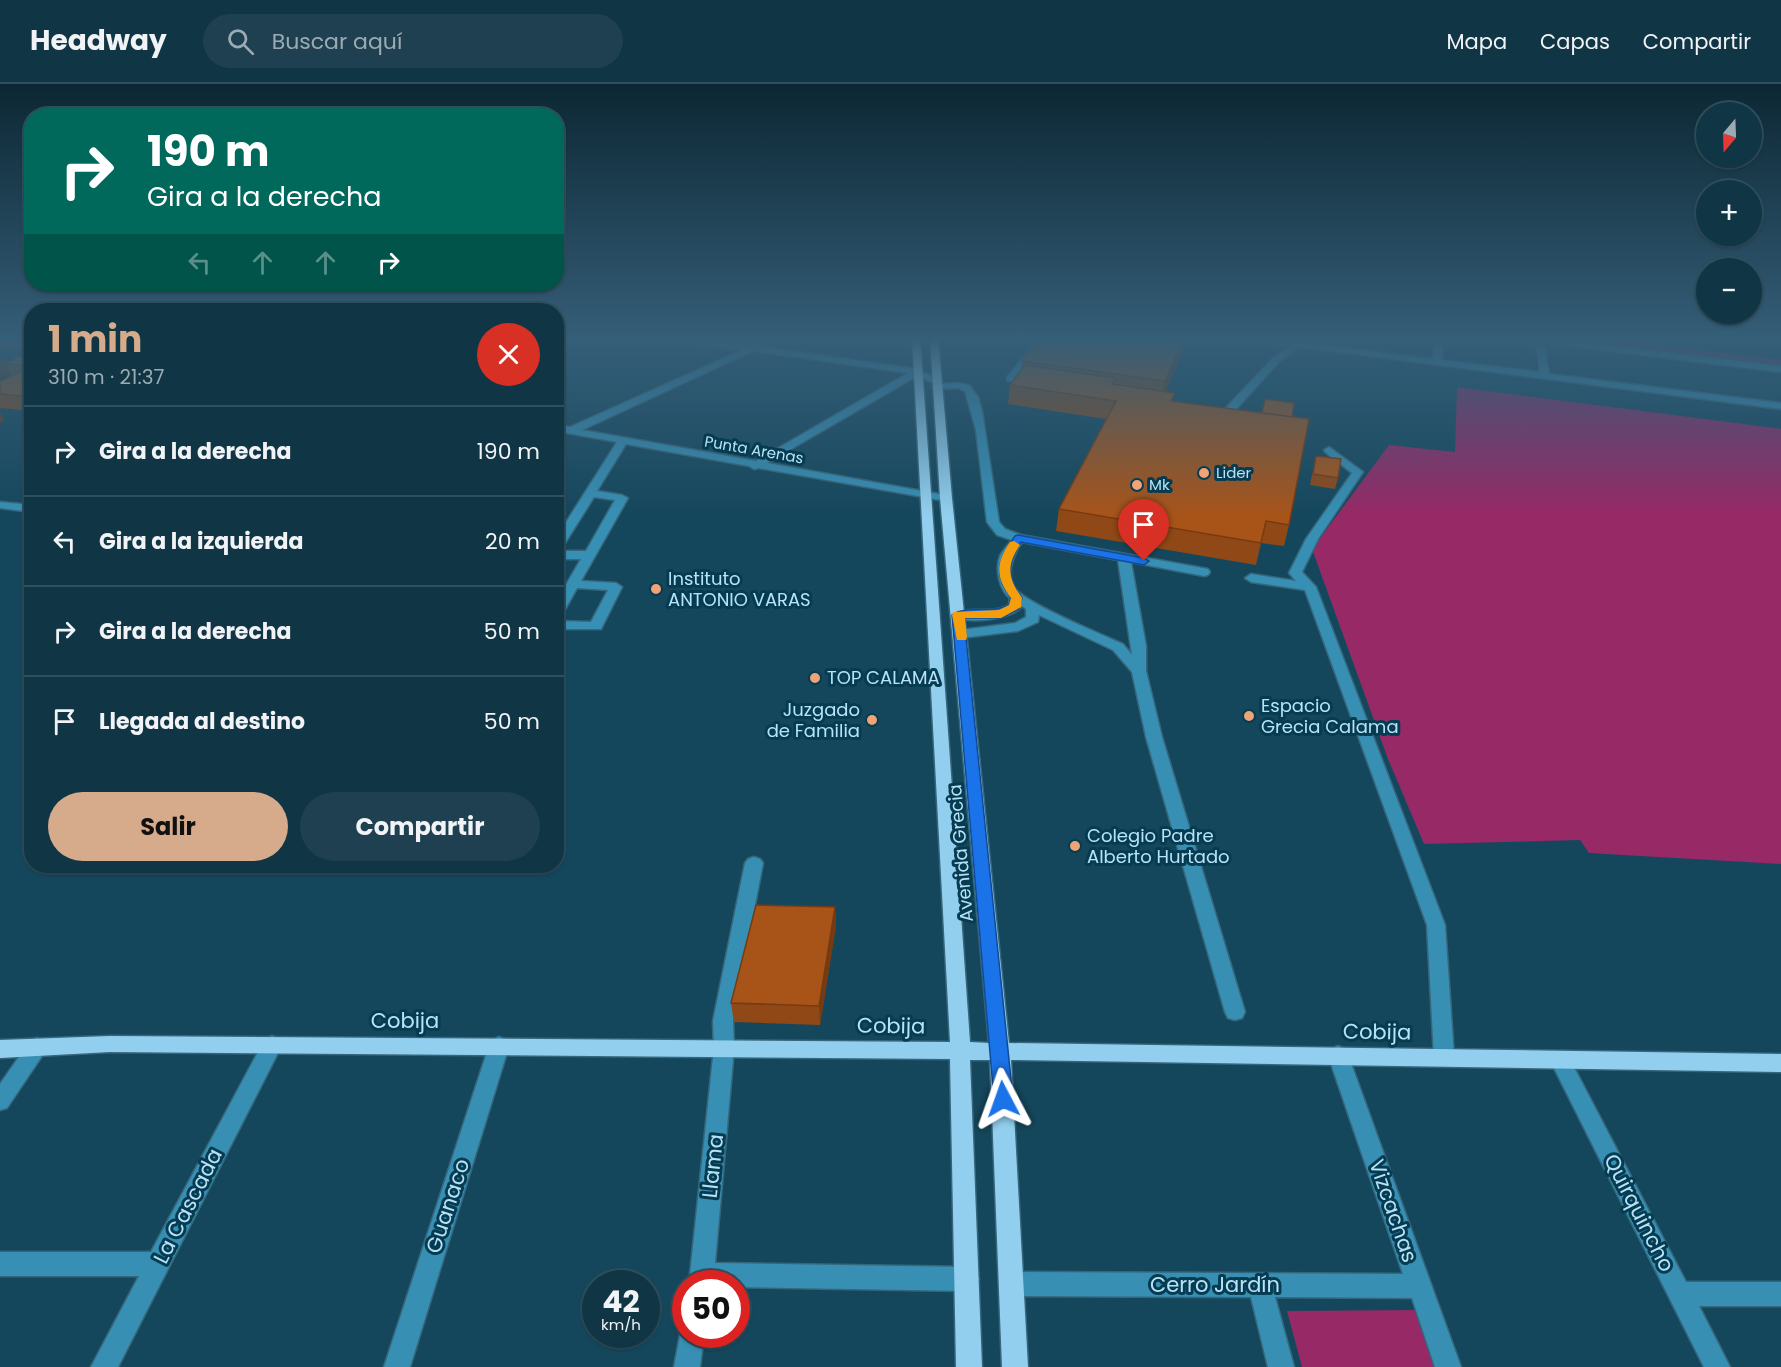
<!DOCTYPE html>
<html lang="es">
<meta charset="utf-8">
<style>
:root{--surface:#103545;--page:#1e4050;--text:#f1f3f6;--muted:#9cabb3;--line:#30505e;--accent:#d6ab8b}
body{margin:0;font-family:Poppins,sans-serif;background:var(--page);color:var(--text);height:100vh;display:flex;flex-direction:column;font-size:22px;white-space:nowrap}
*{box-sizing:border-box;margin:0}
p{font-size:20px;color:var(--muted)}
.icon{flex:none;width:33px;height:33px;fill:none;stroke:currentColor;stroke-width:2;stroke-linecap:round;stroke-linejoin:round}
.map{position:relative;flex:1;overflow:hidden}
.drawer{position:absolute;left:24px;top:219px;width:540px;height:570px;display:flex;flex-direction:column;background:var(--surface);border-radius:24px;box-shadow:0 2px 4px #0004,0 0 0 2px var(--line)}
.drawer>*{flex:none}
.top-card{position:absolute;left:24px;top:24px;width:540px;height:183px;border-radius:24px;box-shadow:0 2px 4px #0004,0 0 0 2px var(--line);background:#00695c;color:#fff;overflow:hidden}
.needle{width:39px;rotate:199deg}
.tools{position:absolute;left:1696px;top:18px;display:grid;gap:12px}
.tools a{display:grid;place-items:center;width:66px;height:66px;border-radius:50%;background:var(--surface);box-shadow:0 2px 4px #0004,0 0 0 2px var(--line);font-size:30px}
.speed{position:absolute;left:582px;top:1186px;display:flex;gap:12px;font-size:30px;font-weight:700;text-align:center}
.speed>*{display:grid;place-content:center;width:78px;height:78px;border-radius:50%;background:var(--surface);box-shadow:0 2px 4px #0004,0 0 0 2px var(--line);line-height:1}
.speed small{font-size:15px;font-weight:400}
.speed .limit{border:9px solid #d22;background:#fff;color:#111}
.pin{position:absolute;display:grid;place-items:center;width:51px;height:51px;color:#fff;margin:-62px -26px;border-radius:50% 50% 50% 0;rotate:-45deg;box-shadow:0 0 6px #0007}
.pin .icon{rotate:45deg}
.me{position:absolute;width:66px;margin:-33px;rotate:356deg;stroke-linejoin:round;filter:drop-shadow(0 0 4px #0008)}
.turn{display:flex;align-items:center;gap:21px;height:126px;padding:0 24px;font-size:27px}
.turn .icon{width:78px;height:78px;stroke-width:2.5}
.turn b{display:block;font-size:42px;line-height:51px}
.lanes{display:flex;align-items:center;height:57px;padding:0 24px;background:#0003;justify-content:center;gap:30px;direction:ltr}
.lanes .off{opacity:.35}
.round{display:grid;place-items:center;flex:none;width:63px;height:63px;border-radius:32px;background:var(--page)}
.headline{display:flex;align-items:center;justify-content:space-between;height:102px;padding:0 24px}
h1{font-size:36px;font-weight:700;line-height:45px;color:var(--accent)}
.action{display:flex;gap:12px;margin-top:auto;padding:12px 24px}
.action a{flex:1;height:69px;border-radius:36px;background:var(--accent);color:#111;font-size:24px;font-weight:700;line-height:69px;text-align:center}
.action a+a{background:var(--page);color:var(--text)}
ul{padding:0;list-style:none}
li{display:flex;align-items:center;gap:18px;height:90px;padding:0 24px;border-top:2px solid var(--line)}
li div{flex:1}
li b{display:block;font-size:22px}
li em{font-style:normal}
header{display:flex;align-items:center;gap:36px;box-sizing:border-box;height:84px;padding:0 30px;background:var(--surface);border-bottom:2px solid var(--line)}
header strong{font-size:28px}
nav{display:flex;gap:33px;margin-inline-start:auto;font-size:21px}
.search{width:420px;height:54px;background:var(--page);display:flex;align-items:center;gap:15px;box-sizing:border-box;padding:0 21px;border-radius:33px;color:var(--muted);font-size:22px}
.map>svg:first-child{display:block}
.green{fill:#962966}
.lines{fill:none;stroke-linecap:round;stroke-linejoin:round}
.minor-casing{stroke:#36667b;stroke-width:3}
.major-casing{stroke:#36667b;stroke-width:3}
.minor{fill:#378fb4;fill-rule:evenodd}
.major{fill:#92cfee;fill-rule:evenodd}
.wall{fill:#904816}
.shaded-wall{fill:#763b12}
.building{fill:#a85419;stroke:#763b12;stroke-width:1.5}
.route{fill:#1a73e8;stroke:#114b97;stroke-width:1.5}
.slow{fill:#f59e0b}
.poi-dot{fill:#efa377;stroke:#063c51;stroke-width:2}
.labels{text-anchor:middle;stroke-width:6;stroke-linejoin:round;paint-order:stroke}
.far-street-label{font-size:15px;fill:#b8e2f7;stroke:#063c51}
.far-poi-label{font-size:15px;fill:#b8e2f7;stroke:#063c51;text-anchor:start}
.poi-label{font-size:18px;fill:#b8e2f7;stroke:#063c51;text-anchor:start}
.street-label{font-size:18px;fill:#b8e2f7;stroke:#063c51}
.near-street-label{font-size:21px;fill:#b8e2f7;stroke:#063c51}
</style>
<header>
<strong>Headway</strong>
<div class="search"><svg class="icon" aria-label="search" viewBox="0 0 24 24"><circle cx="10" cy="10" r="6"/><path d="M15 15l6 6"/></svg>Buscar aquí</div>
<nav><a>Mapa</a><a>Capas</a><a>Compartir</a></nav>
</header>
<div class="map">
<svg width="1781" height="1283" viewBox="0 0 1781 1283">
<rect width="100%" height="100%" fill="#15475c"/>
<!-- green -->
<path class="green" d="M1550,253H1595L1781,276V282Z
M1457,303L1781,345V780L1589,769L1580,756L1424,760L1388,675L1312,465L1389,361L1455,368Z
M1418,1226L1439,1283H1302L1287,1227Z"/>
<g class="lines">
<defs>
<path id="minor" d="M566,253H578L556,262V256Z
M668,253H689L751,262L770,253H781L762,263L917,285L940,296L941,300L958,299L969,301L978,313L982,327L999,438L1005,445L1021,451L1208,485L1210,488L1208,491L1204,492L1131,478L1146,562V587L1162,653L1245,928L1242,934L1235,936L1228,934L1225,928L1146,653L1132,588L1113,566L1039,531L1038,538L1018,547L961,554L954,550L961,546L1015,539L1026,533V525L1022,522C1013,536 963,541 951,531C962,521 992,531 1009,521L1010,514C999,506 995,484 1000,472C1003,466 1008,461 1012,456L997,451L987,438L976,346L965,307L958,304L934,305L932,303L936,300L917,292L767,379L950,412L952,414L946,417L759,384L754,385L749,382L626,360L597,407L622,411L628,414L581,497L616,499L622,503L601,545H556V537L591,538L608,506L577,504L561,533L556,534V518L581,475H556V454L617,358L556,347V341L570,343L742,266L672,256ZM753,267L908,289L756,377L582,346ZM594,413L615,416L586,467H557L562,464ZM1022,458L1118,476L1132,571L1123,560C1103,551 1025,519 1016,505C1005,490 1013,471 1022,458Z
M1040,253H1048L1013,297H1007V293Z
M1237,253H1260L1433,275L1435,253H1443L1442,276L1540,288L1535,253L1781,282V288L1544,259L1549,290L1781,319V325L1299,263L1280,277L1228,334L1224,335L1219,332L1220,330L1274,273L1290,262L1241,256Z
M1329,363L1363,388L1318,455L1302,488L1316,503L1445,841L1454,973L1451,979L1444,982L1437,979L1434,973L1427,841L1305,506L1251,498L1245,494L1251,490L1296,497L1289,489L1306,455L1352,389L1325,368L1324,366Z
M0,418L32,421V428L0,424Z
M754,773L760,775L763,779L733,937L734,964L715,1179L967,1183L975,1187L979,1195L975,1203L967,1207L736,1203V1200H689L714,964L713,937L745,779L748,775Z
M272,952L279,955L282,961L118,1283H91L139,1192H0V1168H151L265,955Z
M499,953L506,956L509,962L410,1283H384L489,962L492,956Z
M37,954L44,957L47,963L44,969L7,1024L0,1026V1000L30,957Z
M1338,962L1345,965L1348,971L1461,1283H1435L1412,1214L1275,1213L1294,1283H1268L1251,1213L1011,1212L1003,1208L999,1200L1003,1192L1011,1188L1403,1190L1328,971L1331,965Z
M1560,967L1567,970L1686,1198H1781V1222H1699L1730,1283H1704L1550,976L1553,970Z
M686,1241V1251H704L700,1283H674L680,1251Z"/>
<path id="major" d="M912,253H920L970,958L989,959L940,414L930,253H938L952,414L1009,959L1781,970V988L1011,976L1028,1283H1002L990,976H970L982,1283H956L950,975L110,968L0,974V956L110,952L950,958Z"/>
</defs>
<!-- minor casing -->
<use href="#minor" class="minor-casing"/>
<!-- major casing -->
<use href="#major" class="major-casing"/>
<!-- minor -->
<use href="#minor" class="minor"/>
<!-- major -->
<use href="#major" class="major"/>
</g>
<!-- wall -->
<path class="wall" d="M0,253H32V327L0,324V297L11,292L0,274L7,278L31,267L3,264L0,265Z
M1183,268L1166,307L1174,317L1292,333L1289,441L1284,462L1261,459L1256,481L1056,447L1059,425L1106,335L1008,320L1010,301L1021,286L1022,277Z
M1316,372L1338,394L1335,405L1310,401Z
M835,823L836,842L820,941L734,938L731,919Z"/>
<!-- shaded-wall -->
<path class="shaded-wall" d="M1185,253L1183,268L1162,316L1165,297Z
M0,258L3,264L0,265Z
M5,275L7,279H5L10,289L0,294V277Z
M32,275V293L27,295L20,281Z
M0,328L4,337L0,339Z
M835,823L836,842L820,941L819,922Z"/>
<!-- building -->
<path class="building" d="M1040,253H1185L1165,297L1022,277Z
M32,267V275L20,281L5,279Z
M1025,281L1116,294L1112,300L1175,309L1171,317L1309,335L1289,441L1266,437L1261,459L1059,425L1116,317L1010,301Z
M32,282V313L0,310V297Z
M1265,315L1294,319L1292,333L1262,329Z
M1316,372L1341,375L1338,394L1313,390Z
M756,821L835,823L819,922L731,919Z"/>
<!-- sky -->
<linearGradient id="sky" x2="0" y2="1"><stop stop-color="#0c2733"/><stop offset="0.59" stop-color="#355e78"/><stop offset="1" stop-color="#355e78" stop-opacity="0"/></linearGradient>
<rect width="1781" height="432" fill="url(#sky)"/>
<!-- route -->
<path class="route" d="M1018,451L1144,474L1149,477L1144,481L1021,458C1007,480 1007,492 1022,514L1019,525L1001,534H964L1013,1015L1010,1021L1003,1023L996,1021L994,1015L952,531C964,521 992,530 1009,521L1011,514C992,489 999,475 1015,452Z"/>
<!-- slow -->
<path class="slow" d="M1014,457L1020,461C1006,482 1008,494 1022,514L1021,523L1001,534H965L967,553L966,556H957L952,531L954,528L999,526L1009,521L1011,514C995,493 996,479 1010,458Z"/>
<!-- markers -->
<g class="poi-dot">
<circle cx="1204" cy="389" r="6"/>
<circle cx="1137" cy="401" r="6"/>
<circle cx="656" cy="505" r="6"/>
<circle cx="815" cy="594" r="6"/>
<circle cx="1249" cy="632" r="6"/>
<circle cx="872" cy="636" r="6"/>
<circle cx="1075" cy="762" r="6"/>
</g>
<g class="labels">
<!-- far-street labels -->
<g class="far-street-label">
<text transform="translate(754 366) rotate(10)" y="5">Punta Arenas</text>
</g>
<!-- far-poi labels -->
<g class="far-poi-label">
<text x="1216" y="394">Lider</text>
<text x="1149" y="406">Mk</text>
</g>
<!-- poi labels -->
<g class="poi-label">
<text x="668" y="501">Instituto<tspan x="668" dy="21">ANTONIO VARAS</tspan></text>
<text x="827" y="600">TOP CALAMA</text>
<text x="1261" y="628">Espacio<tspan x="1261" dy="21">Grecia Calama</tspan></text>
<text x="860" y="632" text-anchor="end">Juzgado<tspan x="860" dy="21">de Familia</tspan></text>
<text x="1087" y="758">Colegio Padre<tspan x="1087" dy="21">Alberto Hurtado</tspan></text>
</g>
<!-- street labels -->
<g class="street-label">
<text transform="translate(961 769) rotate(-95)" y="6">Avenida Grecia</text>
</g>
<!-- near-street labels -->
<g class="near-street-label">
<text x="405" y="944">Cobija</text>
<text transform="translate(891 942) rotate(1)" y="7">Cobija</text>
<text transform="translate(1377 948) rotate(1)" y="7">Cobija</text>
<text transform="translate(713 1082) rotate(-84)" y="7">Llama</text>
<text transform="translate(188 1122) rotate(-63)" y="7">La Cascada</text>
<text transform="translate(448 1122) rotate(-72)" y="7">Guanaco</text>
<text transform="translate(1393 1127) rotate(71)" y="7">Vizcachas</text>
<text transform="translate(1639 1129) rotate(63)" y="7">Quirquincho</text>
<text x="1215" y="1208">Cerro Jardín</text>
</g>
</g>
</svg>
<div class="tools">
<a><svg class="needle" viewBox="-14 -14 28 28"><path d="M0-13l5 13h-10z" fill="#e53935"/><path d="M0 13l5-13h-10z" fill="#9cabb3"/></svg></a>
<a>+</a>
<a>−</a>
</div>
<div class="speed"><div>42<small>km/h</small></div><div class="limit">50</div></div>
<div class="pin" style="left:1144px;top:477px;background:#d93025"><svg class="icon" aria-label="arrive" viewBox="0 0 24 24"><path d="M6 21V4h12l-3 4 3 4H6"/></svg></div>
<svg class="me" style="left:1003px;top:1015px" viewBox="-20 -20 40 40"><path d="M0-17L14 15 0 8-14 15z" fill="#1a73e8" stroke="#fff" stroke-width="4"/></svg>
<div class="top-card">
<div class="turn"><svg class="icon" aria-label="right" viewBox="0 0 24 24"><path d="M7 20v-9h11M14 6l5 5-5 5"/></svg><div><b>190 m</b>Gira a la derecha</div></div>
<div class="lanes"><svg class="icon off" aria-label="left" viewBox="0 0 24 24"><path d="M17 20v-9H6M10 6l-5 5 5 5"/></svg><svg class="icon off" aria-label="ahead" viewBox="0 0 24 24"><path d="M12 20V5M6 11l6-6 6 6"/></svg><svg class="icon off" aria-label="ahead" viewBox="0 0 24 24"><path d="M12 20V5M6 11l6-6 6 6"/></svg><svg class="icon" aria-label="right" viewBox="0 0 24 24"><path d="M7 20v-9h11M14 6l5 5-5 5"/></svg></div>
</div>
<section class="drawer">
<div class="headline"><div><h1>1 min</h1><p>310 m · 21:37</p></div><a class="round" style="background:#d93025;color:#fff"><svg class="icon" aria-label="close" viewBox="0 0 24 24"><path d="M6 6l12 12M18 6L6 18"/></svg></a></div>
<ul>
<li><svg class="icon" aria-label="right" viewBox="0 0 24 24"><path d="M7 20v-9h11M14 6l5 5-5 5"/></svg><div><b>Gira a la derecha</b></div><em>190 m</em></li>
<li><svg class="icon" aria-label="left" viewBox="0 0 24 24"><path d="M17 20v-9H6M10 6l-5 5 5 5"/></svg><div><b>Gira a la izquierda</b></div><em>20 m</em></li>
<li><svg class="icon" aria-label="right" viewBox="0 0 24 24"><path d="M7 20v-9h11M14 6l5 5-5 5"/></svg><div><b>Gira a la derecha</b></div><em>50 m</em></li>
<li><svg class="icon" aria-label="arrive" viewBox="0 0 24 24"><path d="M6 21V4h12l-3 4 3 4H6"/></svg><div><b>Llegada al destino</b></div><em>50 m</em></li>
</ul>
<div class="action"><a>Salir</a><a>Compartir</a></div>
</section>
</div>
